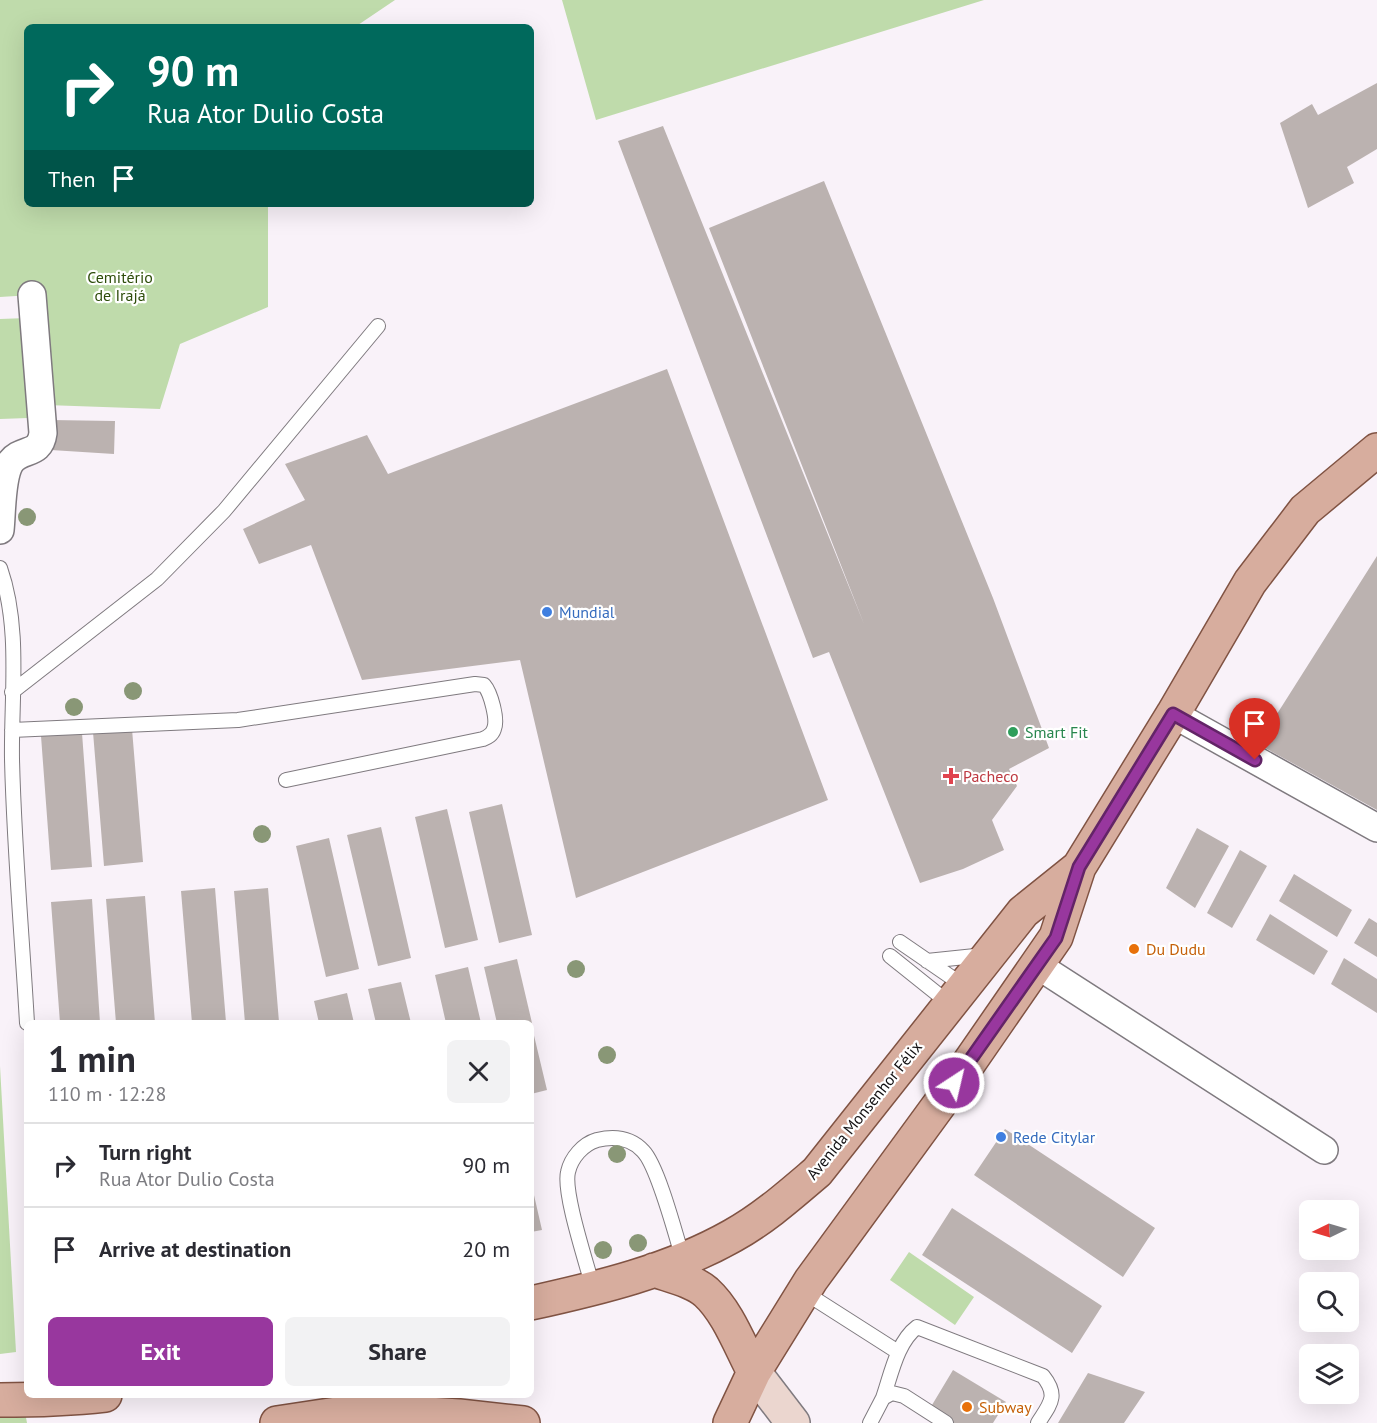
<!DOCTYPE html>
<meta charset="utf-8">
<style>
:root{--surface:#fff;--page:#f2f2f3;--text:#2b2b33;--muted:#7c7c81;--line:#e1e1e2;--accent:#98379e}
body{margin:0;font-family:"PT Sans",sans-serif;background:var(--page);color:var(--text);height:100vh;display:flex;flex-direction:column;font-size:22px;white-space:nowrap}
*{box-sizing:border-box;margin:0}
p{font-size:20px;color:var(--muted)}
.icon{flex:none;width:33px;height:33px;fill:none;stroke:currentColor;stroke-width:2;stroke-linecap:round;stroke-linejoin:round}
.map{position:relative;flex:1;overflow:hidden}
.drawer{position:absolute;left:24px;top:1020px;width:510px;height:378px;display:flex;flex-direction:column;background:var(--surface);border-radius:9px;box-shadow:0 6px 24px #0002}
.drawer>*{flex:none}
.hud{position:absolute;left:24px;top:24px;width:510px;height:183px;border-radius:9px;box-shadow:0 6px 24px #0002;background:#00695c;color:#fff;overflow:hidden}
.needle{width:39px;rotate:265deg}
.controls{position:absolute;left:1299px;top:1200px;display:grid;gap:12px}
.controls a{display:grid;place-items:center;width:60px;height:60px;border-radius:9px;background:var(--surface);box-shadow:0 6px 24px #0002;font-size:30px}
.pin{position:absolute;display:grid;place-items:center;width:51px;height:51px;color:#fff;margin:-62px -26px;border-radius:50% 50% 50% 0;rotate:-45deg;box-shadow:0 0 6px #0007}
.pin .icon{rotate:45deg}
.me{position:absolute;width:66px;margin:-33px;rotate:35deg;stroke-linejoin:round;filter:drop-shadow(0 0 4px #0008)}
.turn{display:flex;align-items:center;gap:21px;height:126px;padding:0 24px;font-size:27px}
.turn .icon{width:78px;height:78px;stroke-width:2.5}
.turn b{display:block;font-size:42px;line-height:51px}
.then{display:flex;align-items:center;height:57px;padding:0 24px;background:#0003;gap:12px;font-size:22px}
.round{display:grid;place-items:center;flex:none;width:63px;height:63px;border-radius:9px;background:var(--page)}
.headline{display:flex;align-items:center;justify-content:space-between;height:102px;padding:0 24px}
h1{font-size:36px;font-weight:700;line-height:45px}
.cta{display:flex;gap:12px;margin-top:auto;padding:12px 24px}
.cta a{flex:1;height:69px;border-radius:9px;background:var(--accent);color:#fff;font-size:24px;font-weight:700;line-height:69px;text-align:center}
.cta a+a{background:var(--page);color:var(--text)}
ul{padding:0;list-style:none}
li{display:flex;align-items:center;gap:18px;height:84px;padding:0 24px;border-top:2px solid var(--line)}
li div{flex:1}
li b{display:block;font-size:22px}
li em{font-style:normal}
.map>svg:first-child{display:block}
.green{fill:#bfdbab}
.building{fill:#bbb2b0}
.lines{fill:none;stroke-linecap:round;stroke-linejoin:round}
.service-casing{stroke:#7f7a7f;stroke-width:16}
.minor-casing{stroke:#7f7a7f;stroke-width:30}
.secondary-casing{stroke:#7f7a7f;stroke-width:36}
.primary-casing{stroke:#805343;stroke-width:36}
.service{stroke:#fff;stroke-width:14}
.minor{stroke:#fff;stroke-width:27}
.secondary{stroke:#ebd6cf;stroke-width:33}
.primary{stroke:#d7ad9e;stroke-width:33}
.tree{fill:#899776}
.route-casing{stroke:#632467;stroke-width:15}
.route{stroke:#98379e;stroke-width:10}
.shop-dot{fill:#3f7fe0;stroke:#fff;stroke-width:2}
.leisure-dot{fill:#2e9e5b;stroke:#fff;stroke-width:2}
.health-dot{fill:#e0444e;stroke:#fff;stroke-width:2}
.food-dot{fill:#e8710a;stroke:#fff;stroke-width:2}
.labels{text-anchor:middle;stroke-width:4.5;stroke-linejoin:round;paint-order:stroke}
.park-label{font-size:16px;fill:#2e4d0b;stroke:#fff}
.shop-label{font-size:16px;fill:#366cbe;stroke:#fff;text-anchor:start}
.leisure-label{font-size:16px;fill:#27864d;stroke:#fff;text-anchor:start}
.health-label{font-size:16px;fill:#be3a42;stroke:#fff;text-anchor:start}
.food-label{font-size:16px;fill:#c56008;stroke:#fff;text-anchor:start}
.street-label{font-size:16px;fill:#121012;stroke:#fff}
</style>
<div class="map">
<svg width="1377" height="1423" viewBox="0 0 1377 1423">
<rect width="100%" height="100%" fill="#f9f2f9"/>
<!-- green -->
<path class="green" d="M0,0H395L355,27H27V204H268V307L180,344L160,409L46,405L32,295L0,297Z
M562,0H984L596,120Z
M27,318L28,418L0,419V319Z
M0,1066L16,1352L0,1354Z
M909,1252L974,1297L955,1325L890,1280Z
M0,1410L25,1412L27,1423H0Z"/>
<!-- building -->
<path class="building" d="M1377,83V149L1347,167L1354,183L1308,208L1280,123L1312,104L1318,115Z
M663,126L864,624L709,228L824,181L993,598L1049,748L1009,769L1017,786L992,820L1004,850L963,869L920,883L829,652L813,658L618,141Z
M667,369L828,800L576,898L520,660L362,680L311,545L259,564L243,529L305,500L285,464L367,435L388,474Z
M51,420L115,421L114,454L51,450Z
M1377,556V810L1258,744Z
M132,729L143,862L104,866L93,732Z
M82,733L92,867L51,870L41,736Z
M502,804L532,935L499,943L469,812Z
M447,809L478,940L445,948L415,817Z
M381,827L411,958L378,966L347,835Z
M1197,828L1229,846L1195,908L1166,888Z
M329,838L359,969L326,977L296,846Z
M1240,850L1267,866L1232,928L1207,913Z
M1294,874L1352,910L1337,937L1279,901Z
M215,888L226,1022L192,1023L181,891Z
M268,888L279,1022L245,1023L234,891Z
M145,896L155,1023H116L106,899Z
M92,899L100,1023H60L51,902Z
M1270,914L1328,951L1314,975L1256,940Z
M1369,918L1377,923V957L1354,943Z
M1344,958L1377,979V1013L1331,984Z
M517,959L532,1023H497L484,967Z
M468,967L481,1023H446L435,975Z
M401,982L411,1023H376L368,989Z
M347,993L354,1023H319L314,1001Z
M531,1023L547,1090L531,1094Z
M1005,1129L1155,1228L1123,1277L974,1175Z
M531,1182L542,1230L531,1232Z
M952,1208L1102,1306L1072,1353L922,1255Z
M953,1370L1006,1402L993,1423H950L929,1410Z
M1088,1373L1145,1392L1124,1423H1058Z"/>
<g class="lines">
<defs>
<path id="service" d="M0,568C21,628 11,696 12,759C14,847 22,935 27,1023
M12,692L157,579L224,511L378,326
M12,730L238,720L475,684L484,685C491,693 498,720 494,729C492,735 488,737 483,739L286,780
M900,942L964,986
M890,956L950,1004
M927,961L975,956L982,953
M593,1288C587,1264 563,1193 568,1172C571,1158 583,1144 597,1140C614,1136 631,1138 643,1151C658,1166 676,1236 683,1259
M804,1292L898,1352
M883,1398C891,1375 897,1342 917,1327L1043,1376C1059,1396 1050,1404 1038,1423
M870,1423L883,1398L892,1393L904,1396L946,1423"/>
<path id="minor" d="M0,530C2,512 1,478 10,463C21,447 40,457 43,433L32,295
M1173,714L1377,828
M1037,965L1324,1150"/>
<path id="secondary" d="M754,1372L793,1423"/>
<path id="primary" d="M654,1270C671,1276 692,1280 706,1292C728,1312 740,1346 754,1372
M531,1303C599,1288 670,1271 732,1236C763,1219 790,1195 817,1172L1023,912L1079,867
M0,1400C36,1400 70,1399 105,1395
M277,1423L363,1410L459,1416L523,1423
M730,1423L754,1372L811,1280L955,1083L1056,937L1079,867L1173,714L1250,582L1305,510L1377,450"/>
</defs>
<!-- service casing -->
<use href="#service" class="service-casing"/>
<!-- minor casing -->
<use href="#minor" class="minor-casing"/>
<!-- secondary casing -->
<use href="#secondary" class="secondary-casing"/>
<!-- primary casing -->
<use href="#primary" class="primary-casing"/>
<!-- service -->
<use href="#service" class="service"/>
<!-- minor -->
<use href="#minor" class="minor"/>
<!-- secondary -->
<use href="#secondary" class="secondary"/>
<!-- primary -->
<use href="#primary" class="primary"/>
</g>
<!-- trees -->
<g class="tree">
<circle cx="27" cy="517" r="9"/>
<circle cx="133" cy="691" r="9"/>
<circle cx="74" cy="707" r="9"/>
<circle cx="262" cy="834" r="9"/>
<circle cx="576" cy="969" r="9"/>
<circle cx="607" cy="1055" r="9"/>
<circle cx="617" cy="1154" r="9"/>
<circle cx="638" cy="1243" r="9"/>
<circle cx="603" cy="1250" r="9"/>
</g>
<g class="lines">
<defs>
<path id="route" d="M954,1083L1056,938L1079,867L1173,714L1255,760"/>
</defs>
<!-- route casing -->
<use href="#route" class="route-casing"/>
<!-- route -->
<use href="#route" class="route"/>
</g>
<!-- markers -->
<g class="shop-dot">
<circle cx="547" cy="612" r="6"/>
<circle cx="1001" cy="1137" r="6"/>
</g>
<circle class="leisure-dot" cx="1013" cy="732" r="6"/>
<path class="health-dot" d="M948 767h6v6h6v6h-6v6h-6v-6h-6v-6h6z"/>
<g class="food-dot">
<circle cx="1134" cy="949" r="6"/>
<circle cx="967" cy="1407" r="6"/>
</g>
<g class="labels">
<!-- park labels -->
<g class="park-label">
<text x="120" y="283">Cemitério<tspan x="120" dy="18">de Irajá</tspan></text>
</g>
<!-- shop labels -->
<g class="shop-label">
<text x="559" y="618">Mundial</text>
<text x="1013" y="1143">Rede Citylar</text>
</g>
<!-- leisure labels -->
<g class="leisure-label">
<text x="1025" y="738">Smart Fit</text>
</g>
<!-- health labels -->
<g class="health-label">
<text x="963" y="782">Pacheco</text>
</g>
<!-- food labels -->
<g class="food-label">
<text x="1146" y="955">Du Dudu</text>
<text x="979" y="1413">Subway</text>
</g>
<!-- street labels -->
<g class="street-label">
<text transform="translate(864 1110) rotate(-51)" y="6">Avenida Monsenhor Félix</text>
</g>
</g>
</svg>
<div class="controls">
<a><svg class="needle" viewBox="-14 -14 28 28"><path d="M0-13l5 13h-10z" fill="#e53935"/><path d="M0 13l5-13h-10z" fill="#7c7c81"/></svg></a>
<a><svg class="icon" aria-label="search" viewBox="0 0 24 24"><circle cx="10" cy="10" r="6"/><path d="M15 15l6 6"/></svg></a>
<a><svg class="icon" aria-label="layers" viewBox="0 0 24 24"><path d="M12 4l9 5-9 5-9-5zM3 14l9 5 9-5"/></svg></a>
</div>
<div class="pin" style="left:1255px;top:760px;background:#d93025"><svg class="icon" aria-label="arrive" viewBox="0 0 24 24"><path d="M6 21V4h12l-3 4 3 4H6"/></svg></div>
<svg class="me" style="left:954px;top:1083px" viewBox="-20 -20 40 40"><circle r="17" fill="#98379e" stroke="#fff" stroke-width="3"/><path d="M0-11L8 9 0 5-8 9z" fill="#fff"/></svg>
<div class="hud">
<div class="turn"><svg class="icon" aria-label="right" viewBox="0 0 24 24"><path d="M7 20v-9h11M14 6l5 5-5 5"/></svg><div><b>90 m</b>Rua Ator Dulio Costa</div></div>
<div class="then">Then<svg class="icon" aria-label="arrive" viewBox="0 0 24 24"><path d="M6 21V4h12l-3 4 3 4H6"/></svg></div>
</div>
<section class="drawer">
<div class="headline"><div><h1>1 min</h1><p>110 m · 12:28</p></div><a class="round"><svg class="icon" aria-label="close" viewBox="0 0 24 24"><path d="M6 6l12 12M18 6L6 18"/></svg></a></div>
<ul>
<li><svg class="icon" aria-label="right" viewBox="0 0 24 24"><path d="M7 20v-9h11M14 6l5 5-5 5"/></svg><div><b>Turn right</b><p>Rua Ator Dulio Costa</p></div><em>90 m</em></li>
<li><svg class="icon" aria-label="arrive" viewBox="0 0 24 24"><path d="M6 21V4h12l-3 4 3 4H6"/></svg><div><b>Arrive at destination</b></div><em>20 m</em></li>
</ul>
<div class="cta"><a>Exit</a><a>Share</a></div>
</section>
</div>
